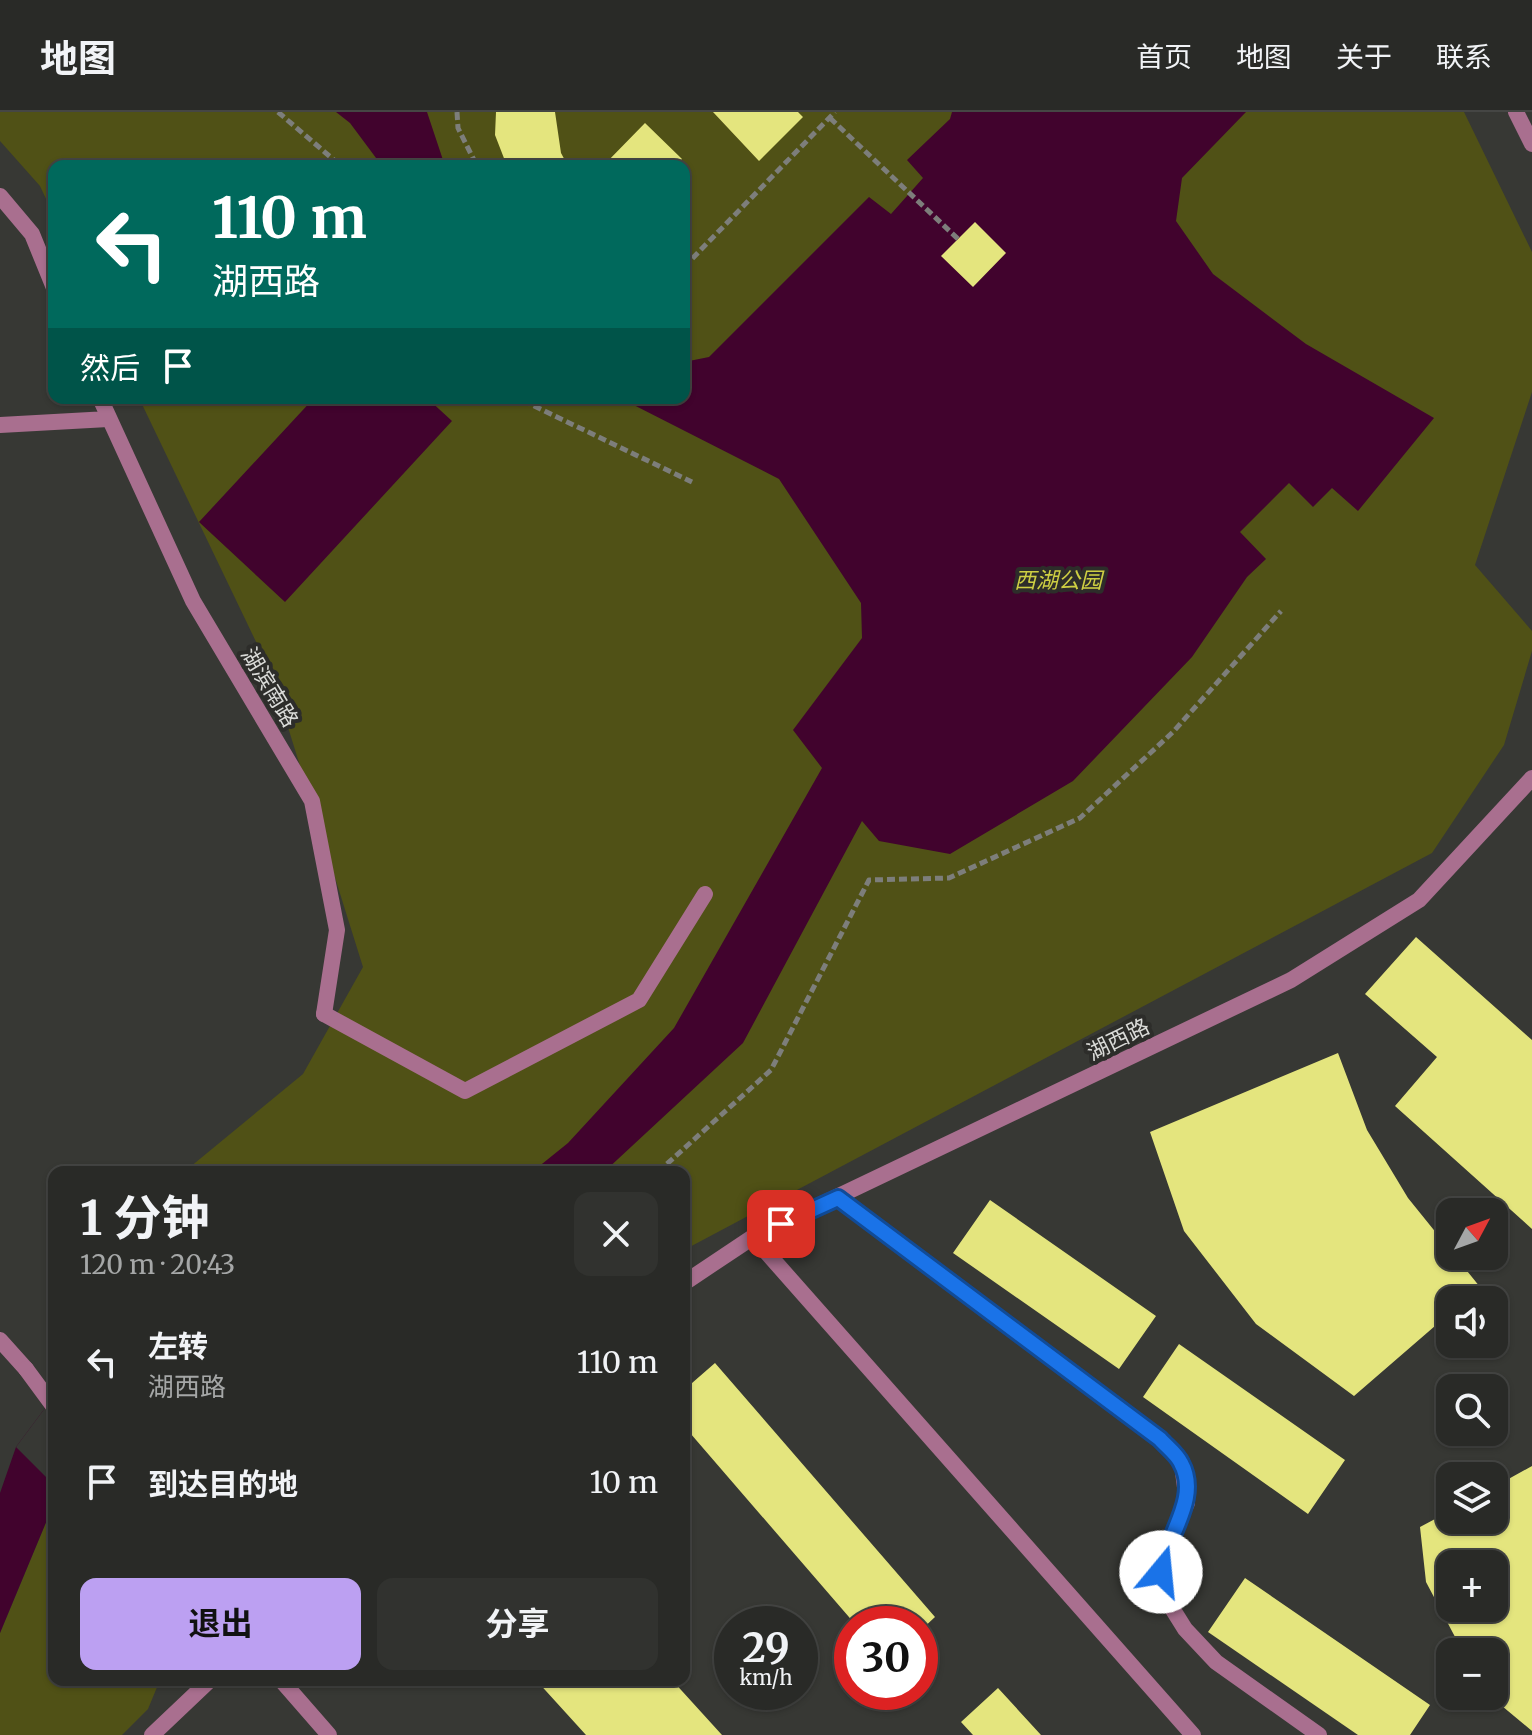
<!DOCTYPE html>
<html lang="zh">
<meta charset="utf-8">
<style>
:root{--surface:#292a27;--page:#31322f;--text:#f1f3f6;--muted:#a5a7a7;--line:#454644;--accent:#bca0f2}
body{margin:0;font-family:Merriweather,"Noto Sans SC",serif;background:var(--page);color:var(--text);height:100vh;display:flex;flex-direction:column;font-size:30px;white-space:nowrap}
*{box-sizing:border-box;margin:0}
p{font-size:26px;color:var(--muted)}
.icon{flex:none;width:44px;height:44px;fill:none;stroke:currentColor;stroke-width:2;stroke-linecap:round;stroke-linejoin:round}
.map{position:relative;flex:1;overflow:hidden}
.side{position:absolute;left:48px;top:1054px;width:642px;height:520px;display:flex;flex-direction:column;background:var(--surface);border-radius:16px;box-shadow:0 2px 6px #0004,0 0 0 2px var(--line)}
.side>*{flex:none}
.guide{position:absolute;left:48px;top:48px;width:642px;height:244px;border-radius:16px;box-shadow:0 2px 6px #0004,0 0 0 2px var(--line);background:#00695c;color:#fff;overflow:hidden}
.needle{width:52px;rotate:49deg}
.fabs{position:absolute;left:1436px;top:1086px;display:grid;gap:16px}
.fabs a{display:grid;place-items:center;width:72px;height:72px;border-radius:16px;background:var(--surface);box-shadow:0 2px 6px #0004,0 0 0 2px var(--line);font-size:40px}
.speed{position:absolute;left:714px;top:1494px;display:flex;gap:16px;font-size:40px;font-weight:700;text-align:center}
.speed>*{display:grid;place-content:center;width:104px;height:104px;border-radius:50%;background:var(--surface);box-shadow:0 2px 6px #0004,0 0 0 2px var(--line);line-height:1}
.speed small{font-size:20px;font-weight:400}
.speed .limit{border:12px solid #d22;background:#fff;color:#111}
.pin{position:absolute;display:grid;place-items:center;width:68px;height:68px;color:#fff;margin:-34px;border-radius:16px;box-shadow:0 4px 12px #0006}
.me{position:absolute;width:88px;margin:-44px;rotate:17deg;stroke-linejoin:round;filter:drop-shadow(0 0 6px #0008)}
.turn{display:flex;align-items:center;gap:28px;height:168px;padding:0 32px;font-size:36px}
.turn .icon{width:104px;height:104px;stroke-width:2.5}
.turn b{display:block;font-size:56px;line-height:68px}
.then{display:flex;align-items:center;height:76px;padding:0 32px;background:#0003;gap:16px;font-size:30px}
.round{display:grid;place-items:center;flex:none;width:84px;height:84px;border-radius:16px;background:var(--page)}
.summary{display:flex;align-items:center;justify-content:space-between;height:136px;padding:0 32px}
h1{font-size:48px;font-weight:700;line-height:60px}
.action{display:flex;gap:16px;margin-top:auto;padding:16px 32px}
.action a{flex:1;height:92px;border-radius:16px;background:var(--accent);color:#111;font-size:32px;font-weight:700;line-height:92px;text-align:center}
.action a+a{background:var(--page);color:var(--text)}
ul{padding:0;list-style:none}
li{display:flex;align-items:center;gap:24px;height:120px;padding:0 32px}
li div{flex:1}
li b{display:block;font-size:30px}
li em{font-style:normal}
header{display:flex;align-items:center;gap:48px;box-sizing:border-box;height:112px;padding:0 40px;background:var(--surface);border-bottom:2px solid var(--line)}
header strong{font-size:38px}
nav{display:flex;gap:44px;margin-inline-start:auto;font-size:28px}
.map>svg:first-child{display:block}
.green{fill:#505116}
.water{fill:#41032d}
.pier{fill:#373834}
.building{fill:#e4e57e;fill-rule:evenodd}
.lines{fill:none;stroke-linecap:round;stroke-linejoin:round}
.path{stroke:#7d7e7b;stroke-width:5;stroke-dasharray:8 4;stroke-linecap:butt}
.lane{stroke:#a96f8f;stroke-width:16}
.street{stroke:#a96f8f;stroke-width:16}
.route-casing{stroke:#114b97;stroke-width:20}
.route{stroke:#1a73e8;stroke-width:14}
.labels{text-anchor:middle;stroke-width:8;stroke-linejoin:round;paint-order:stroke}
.park-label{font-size:22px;font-style:italic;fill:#cecf43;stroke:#2d2d2a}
.street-label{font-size:22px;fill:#dadbd8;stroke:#2d2d2a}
</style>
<header>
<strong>地图</strong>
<nav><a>首页</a><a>地图</a><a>关于</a><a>联系</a></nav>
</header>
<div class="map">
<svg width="1532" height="1623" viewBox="0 0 1532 1623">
<rect width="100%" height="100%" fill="#373834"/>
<!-- green -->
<path class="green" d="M0,0H1464L1532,140V280L1475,453L1532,519V539L1504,633L1432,741L684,1138V1060H184L303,962L363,855L271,561L139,286H684V54H54V104L40,74L0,29Z
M52,1371L54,1568H160L148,1597L122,1623H0V1521L47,1408Z"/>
<!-- water -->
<path class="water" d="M336,0H427L445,54H382L350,11Z
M952,0H1246L1182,66L1176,109L1213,162L1306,232L1434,306L1358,399L1332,376L1313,395L1289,371L1240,420L1266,447L1247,465L1192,545L1073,669L950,742L879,729L862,709L743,931L604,1060H532L568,1031L674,916L822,656L793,618L862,526L861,491L779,367L620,286H684V250L709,245L869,85L891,102L923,66L907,48L950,7Z
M314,286H427L452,309L285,490L199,410Z
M54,1284V1367L47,1408L0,1521V1381L16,1335Z"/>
<!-- pier -->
<path class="pier" d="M54,1284V1367L52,1371L16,1335Z"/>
<!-- building -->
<path class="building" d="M496,0H555L561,41L568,54H507L495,23Z
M713,0H798L803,5L759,49Z
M645,11L682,47L675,54H603Z
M975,110L1006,141L973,175L941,144Z
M1416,825L1532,928V1117L1395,994L1437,945L1365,882Z
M1338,941L1367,1018L1408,1086L1450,1138V1144H1455L1480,1175L1465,1188H1450V1201L1354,1284L1256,1212L1184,1119L1150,1020Z
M990,1088L1156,1204L1119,1257L953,1141Z
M1179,1232L1345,1348L1308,1402L1143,1285Z
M715,1251L935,1505L920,1519V1512H855L684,1314V1278Z
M1532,1354V1619L1490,1584H1494V1540H1463L1426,1470L1420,1415L1450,1399V1408H1494V1375ZM1450,1452H1494V1496H1450Z
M1245,1466L1430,1593L1410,1623H1358L1208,1520Z
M536,1568H672L722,1623H586Z
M998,1576L1041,1623H973L961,1610Z"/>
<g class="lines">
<!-- path -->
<path class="path" d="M278,0L341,54
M457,0L458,16L477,54
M830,6L958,127
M684,155L835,0
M525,286L530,292L692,370
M658,1060L771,958L869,768L949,766L1080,706L1173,620L1281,499"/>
<!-- lane -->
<path class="lane" d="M324,902L465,979L639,888L705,782
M0,1228L26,1257"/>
<!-- street -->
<path class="street" d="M1516,0L1532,32
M0,84L32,122L54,176
M100,286L193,489L312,689L337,818L324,902
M0,313L108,307
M838,1086L1160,1327L1182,1352L1187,1391L1163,1444L1160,1477L1185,1517L1216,1550L1319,1623
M753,1125L1193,1623
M684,1171L753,1125L1291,868L1419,788L1532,666
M26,1257L54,1295
M281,1568L329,1623
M152,1623L210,1568"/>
</g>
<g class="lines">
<defs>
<path id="route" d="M781,1112L838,1086L1160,1327C1166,1334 1177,1342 1181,1351C1201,1387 1165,1425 1161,1460"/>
</defs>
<!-- route casing -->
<use href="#route" class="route-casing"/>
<!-- route -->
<use href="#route" class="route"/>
</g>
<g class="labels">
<!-- park labels -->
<g class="park-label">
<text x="1058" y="476">西湖公园</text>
</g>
<!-- street labels -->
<g class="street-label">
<text transform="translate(270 575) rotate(59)" y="8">湖滨南路</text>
<text transform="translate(1118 927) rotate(-26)" y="8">湖西路</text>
</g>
</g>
</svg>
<div class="fabs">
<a><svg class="needle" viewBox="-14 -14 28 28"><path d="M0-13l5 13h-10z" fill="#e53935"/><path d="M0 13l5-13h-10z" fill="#a5a7a7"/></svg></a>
<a><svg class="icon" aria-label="sound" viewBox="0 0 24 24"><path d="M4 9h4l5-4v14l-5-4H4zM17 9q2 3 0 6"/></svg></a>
<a><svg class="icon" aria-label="search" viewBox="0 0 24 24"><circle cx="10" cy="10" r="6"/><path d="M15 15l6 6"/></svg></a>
<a><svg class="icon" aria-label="layers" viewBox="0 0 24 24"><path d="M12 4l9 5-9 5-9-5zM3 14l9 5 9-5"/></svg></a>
<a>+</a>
<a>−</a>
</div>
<div class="speed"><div>29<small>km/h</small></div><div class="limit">30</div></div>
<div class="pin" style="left:781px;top:1112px;background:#d93025"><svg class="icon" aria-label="arrive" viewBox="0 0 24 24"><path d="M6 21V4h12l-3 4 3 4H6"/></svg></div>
<svg class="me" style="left:1161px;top:1460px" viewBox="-20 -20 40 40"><circle r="19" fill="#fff"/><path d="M0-13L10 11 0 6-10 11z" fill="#1a73e8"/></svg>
<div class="guide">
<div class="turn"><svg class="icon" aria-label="left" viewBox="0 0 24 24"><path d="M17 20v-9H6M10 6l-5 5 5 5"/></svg><div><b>110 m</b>湖西路</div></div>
<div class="then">然后<svg class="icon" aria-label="arrive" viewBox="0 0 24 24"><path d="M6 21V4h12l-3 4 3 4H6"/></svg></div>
</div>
<section class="side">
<div class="summary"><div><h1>1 分钟</h1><p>120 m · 20:43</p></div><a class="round"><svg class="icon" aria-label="close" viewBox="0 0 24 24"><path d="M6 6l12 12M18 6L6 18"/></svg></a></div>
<ul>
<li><svg class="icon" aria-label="left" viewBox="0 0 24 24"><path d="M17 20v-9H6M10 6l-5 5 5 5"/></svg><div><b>左转</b><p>湖西路</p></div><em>110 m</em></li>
<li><svg class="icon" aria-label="arrive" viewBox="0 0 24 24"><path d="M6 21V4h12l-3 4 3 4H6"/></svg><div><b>到达目的地</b></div><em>10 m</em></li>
</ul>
<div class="action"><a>退出</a><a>分享</a></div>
</section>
</div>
